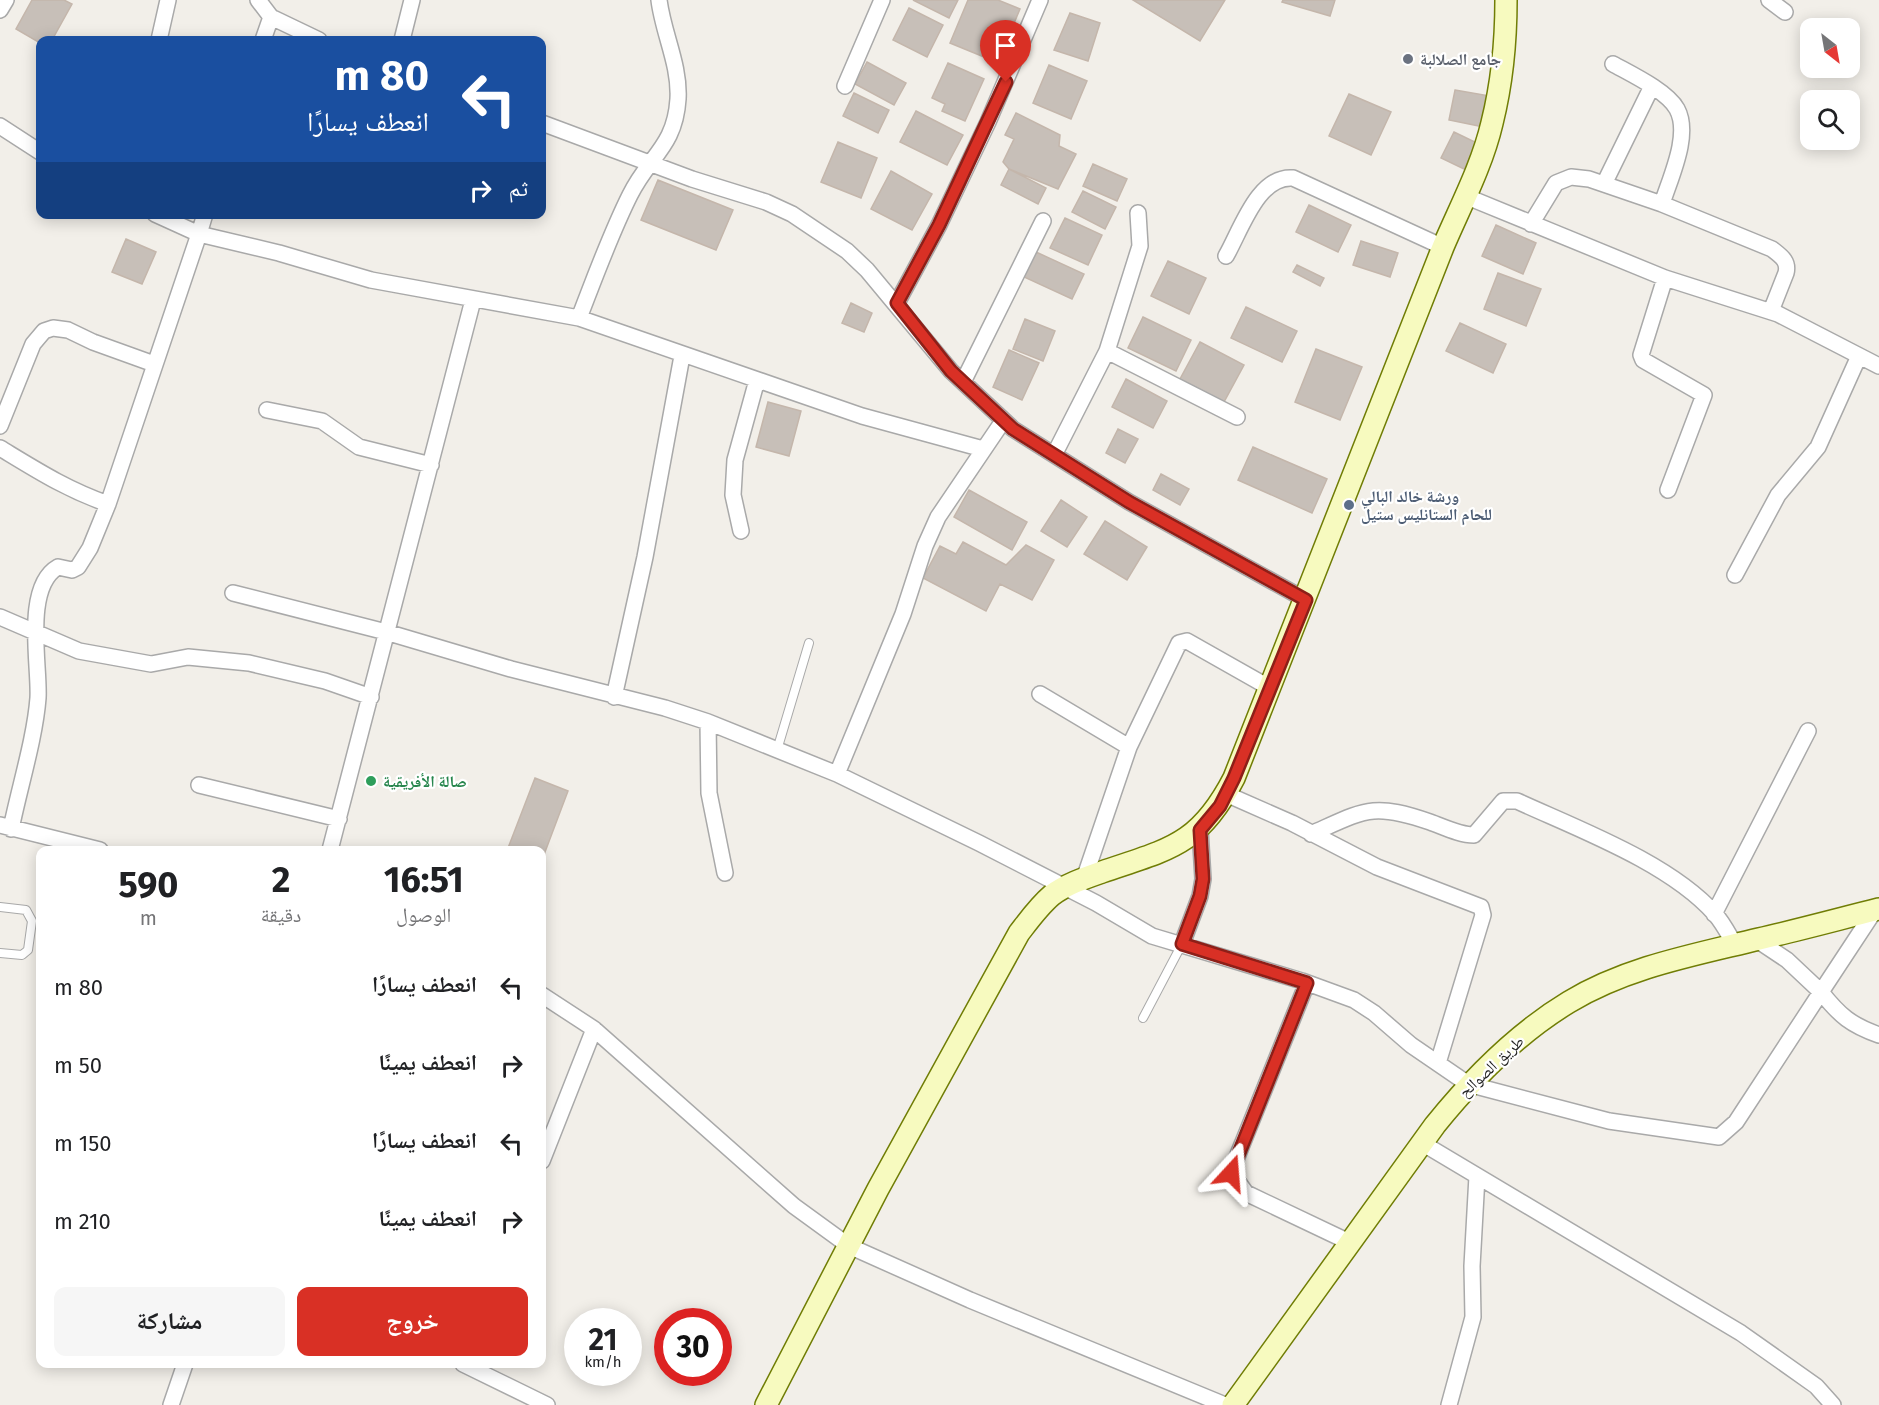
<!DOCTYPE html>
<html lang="ar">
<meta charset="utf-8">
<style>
:root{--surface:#fff;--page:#f6f6f6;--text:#202124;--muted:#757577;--accent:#d93025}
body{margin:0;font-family:"Fira Sans","Noto Naskh Arabic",sans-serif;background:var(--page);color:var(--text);direction:rtl;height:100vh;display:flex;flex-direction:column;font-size:22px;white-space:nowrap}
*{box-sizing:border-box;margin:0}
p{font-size:20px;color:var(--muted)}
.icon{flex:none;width:33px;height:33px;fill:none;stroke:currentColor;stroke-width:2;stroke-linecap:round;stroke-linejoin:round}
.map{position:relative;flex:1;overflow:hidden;direction:ltr}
.drawer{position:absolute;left:36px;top:846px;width:510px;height:522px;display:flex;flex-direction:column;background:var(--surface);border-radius:12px;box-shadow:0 3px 15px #0003;direction:rtl}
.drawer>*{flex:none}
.guide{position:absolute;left:36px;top:36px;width:510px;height:183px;border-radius:12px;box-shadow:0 3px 15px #0003;direction:rtl;background:#1a4fa0;color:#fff;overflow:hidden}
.needle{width:39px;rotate:149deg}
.controls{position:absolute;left:1800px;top:18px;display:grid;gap:12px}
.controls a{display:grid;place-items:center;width:60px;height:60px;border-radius:12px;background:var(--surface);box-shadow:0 3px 15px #0003;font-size:30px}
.speed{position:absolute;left:564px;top:1308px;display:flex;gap:12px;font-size:30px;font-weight:700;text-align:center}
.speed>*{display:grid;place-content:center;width:78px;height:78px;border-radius:50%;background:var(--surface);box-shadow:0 3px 15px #0003;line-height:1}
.speed small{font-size:15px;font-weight:400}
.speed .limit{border:9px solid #d22;background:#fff;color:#111}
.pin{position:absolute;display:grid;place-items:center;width:51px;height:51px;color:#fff;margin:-62px -26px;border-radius:50% 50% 50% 0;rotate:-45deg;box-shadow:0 0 6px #0007}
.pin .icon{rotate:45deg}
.me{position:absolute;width:66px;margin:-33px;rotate:19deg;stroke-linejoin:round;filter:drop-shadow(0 0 4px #0008)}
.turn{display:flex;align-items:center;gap:21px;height:126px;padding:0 18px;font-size:27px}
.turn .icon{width:78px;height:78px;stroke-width:2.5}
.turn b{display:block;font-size:42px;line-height:51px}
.then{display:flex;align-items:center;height:57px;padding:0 18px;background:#0003;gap:12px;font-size:22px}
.eta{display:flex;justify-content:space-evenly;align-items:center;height:102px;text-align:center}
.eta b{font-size:36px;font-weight:700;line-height:42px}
.cta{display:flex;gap:12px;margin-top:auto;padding:12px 18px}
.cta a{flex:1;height:69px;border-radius:12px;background:var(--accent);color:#fff;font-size:24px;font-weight:700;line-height:69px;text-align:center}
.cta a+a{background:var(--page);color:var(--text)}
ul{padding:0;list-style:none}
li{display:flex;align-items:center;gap:18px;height:78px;padding:0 18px}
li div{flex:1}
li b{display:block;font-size:22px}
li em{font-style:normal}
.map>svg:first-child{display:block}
.building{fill:#c7bfb8;stroke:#c4b6ab;stroke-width:1.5}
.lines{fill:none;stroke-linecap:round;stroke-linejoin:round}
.lane-casing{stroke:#a9a9a9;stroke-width:10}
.street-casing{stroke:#a9a9a9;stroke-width:18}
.secondary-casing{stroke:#707d05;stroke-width:24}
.lane{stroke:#fff;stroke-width:8}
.street{stroke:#fff;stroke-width:15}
.secondary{stroke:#f7fabf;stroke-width:21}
.route-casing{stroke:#8d1f18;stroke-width:15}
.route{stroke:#d93025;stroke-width:10}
.worship-dot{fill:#6b7280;stroke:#fff;stroke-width:2}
.service-dot{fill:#5c6f8a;stroke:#fff;stroke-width:2}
.leisure-dot{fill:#2e9e5b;stroke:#fff;stroke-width:2}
.labels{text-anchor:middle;stroke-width:4.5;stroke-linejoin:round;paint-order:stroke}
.worship-label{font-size:16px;font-weight:bold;fill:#5b616d;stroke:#fff;text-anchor:start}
.service-label{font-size:16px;font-weight:bold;fill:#4e5e75;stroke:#fff;text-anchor:start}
.leisure-label{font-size:16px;font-weight:bold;fill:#27864d;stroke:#fff;text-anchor:start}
.street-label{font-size:16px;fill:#222;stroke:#fff}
</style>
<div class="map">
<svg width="1879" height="1405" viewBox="0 0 1879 1405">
<rect width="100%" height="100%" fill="#f2efe9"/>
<!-- building -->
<path class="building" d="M32,0H64L72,4L52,40H40V43L16,29Z
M913,0H958L949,18Z
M968,0H998L1020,9L1007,40L1015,44L1006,66L950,43Z
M1133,0H1225L1200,41Z
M1283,0H1335L1330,16L1282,2Z
M909,8L943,25L927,57L893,40Z
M1070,13L1100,23L1088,61L1054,50Z
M867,62L906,83L894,105L855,84Z
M948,63L984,79L965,121L942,111L945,104L932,98Z
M1049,65L1087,81L1071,119L1033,103Z
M1455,90L1490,96L1484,127L1449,120Z
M854,93L889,110L878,133L843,116Z
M1349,94L1391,112L1371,155L1329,136Z
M916,111L963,135L947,165L900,142Z
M1016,113L1060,135L1059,146L1076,154L1058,189L1009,169L1003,162L1014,139L1005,135Z
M1454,132L1477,143L1464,169L1441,158Z
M838,142L877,158L861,198L821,182Z
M1093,164L1127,179L1117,201L1083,186Z
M1009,169L1046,188L1038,204L1001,185Z
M891,171L932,194L912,230L871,209Z
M658,180L733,210L716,250L641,220Z
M1083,191L1116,207L1105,229L1072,212Z
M1309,205L1351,225L1338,252L1296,232Z
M1065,218L1102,235L1088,265L1050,248Z
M1496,225L1536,243L1523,274L1482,256Z
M126,239L156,252L142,284L112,272Z
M1361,241L1398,253L1390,277L1353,265Z
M1036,252L1084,274L1072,299L1024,277Z
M1168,261L1206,278L1189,314L1151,296Z
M1297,265L1324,278L1320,286L1293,272Z
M1498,273L1541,289L1526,326L1484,309Z
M851,303L872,313L864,332L842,323Z
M1246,307L1297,331L1282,362L1231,338Z
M1143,317L1191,340L1176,371L1128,348Z
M1025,319L1055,331L1043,361L1013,349Z
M1460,323L1506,344L1493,373L1446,351Z
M1200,342L1244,365L1224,402L1180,379Z
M1316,349L1362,367L1340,420L1295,402Z
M1009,350L1039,363L1022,400L993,387Z
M1126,379L1167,401L1153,428L1112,407Z
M768,402L801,411L789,456L756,447Z
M1118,429L1138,439L1125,463L1106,453Z
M1253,447L1327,479L1312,513L1238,480Z
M1161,474L1189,489L1180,505L1153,490Z
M969,490L1027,522L1012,550L954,517Z
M1061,500L1087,517L1067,547L1041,531Z
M1105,521L1147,547L1127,580L1084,554Z
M963,542L1006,565L1026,545L1054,560L1032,600L1000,584L986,611L923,578L940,546L956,554Z
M535,778L568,791L542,860V850L508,848Z"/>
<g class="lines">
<defs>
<path id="lane" d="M777,750L809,643
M0,907L26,910L32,921L28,950L22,955L0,953
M1143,1018L1182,944"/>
<path id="street" d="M258,0L271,17L319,40
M1769,0L1785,12
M0,10L6,0
M159,40L168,0
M263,40L271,17
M402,40L412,0
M1613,64C1631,74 1667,91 1677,109C1691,135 1670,178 1662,204
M845,86L882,0
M542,123L692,179L766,202L792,214L847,251L867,270L951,371L1013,429L1129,502L1306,600
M0,126L40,152
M1604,184L1652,86
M1465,196L1665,278L1778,314L1879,366
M205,214L199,234L279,253L371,280L579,318C595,277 610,235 630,195C649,156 675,147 678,99C680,65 663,33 659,0
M1531,224L1556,183L1571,177L1589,179L1662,204L1772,249C1781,256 1789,261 1786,273L1771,311
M1226,256C1241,230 1258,175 1293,178L1443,247
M1665,278L1641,355L1643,360L1704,395L1668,490
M897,303L939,225L988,122L1040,0
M579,318L862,416L983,449
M1107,351L1237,417
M963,382L1043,221
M267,410L322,421L359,447L431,465
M0,426L33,344L44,331L53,328L68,330L93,342L154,364
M0,448C38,471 66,489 108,504
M1055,453L1107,351L1140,246L1138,213
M741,531L733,495L735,460L757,380
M1735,575L1778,495L1818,447L1859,356
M233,593L386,632L511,669L665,708L708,722L837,774L979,843L1096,903L1152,936L1302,981L1354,1000L1374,1013L1411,1045L1468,1084L1609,1121L1719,1137L1736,1122L1821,992L1787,960L1757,940
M0,617L79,651L151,664L188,657L249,663L325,681L371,697
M1040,694L1129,747
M614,697L645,557L682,356
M708,722L709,793L725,873
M837,774L903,614L925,546L938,517L1003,421
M199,785L339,819
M1226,794L1292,823L1377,867L1481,907L1483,915L1438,1063
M0,825L100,850
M11,829C19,789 35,738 38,698C40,667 23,587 58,567L72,570L78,567L90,548L108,504L199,234L155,214
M1311,834C1365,810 1372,802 1430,822C1444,827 1460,835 1474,835L1503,801H1517C1578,829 1670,863 1715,914C1723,923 1729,935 1735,945
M330,850L473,300
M1084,879L1129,747L1179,643L1187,641L1270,688
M1875,910L1821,992C1840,1016 1851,1025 1879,1035
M1714,914L1808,731
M1182,944L1200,896L1203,879L1200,829
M1307,983L1231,1172L1246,1193L1349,1242
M542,995L594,1029L794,1206L849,1246L970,1300L1225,1405
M1422,1143L1741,1333L1816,1386L1833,1405
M542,1161L594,1029
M463,1364L547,1405
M171,1405L185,1364
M1449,1405L1473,1317L1472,1266L1477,1176"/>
<path id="secondary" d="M766,1405L878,1189L1019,933C1029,920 1039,906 1052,895C1067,884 1085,878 1102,872C1169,849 1199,846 1234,778L1443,247C1460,207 1482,166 1492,123C1502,83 1506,41 1506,0
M1233,1405L1435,1125C1473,1078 1516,1034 1569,1002C1627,967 1694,955 1759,939C1799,930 1839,919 1879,909"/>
</defs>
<!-- lane casing -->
<use href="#lane" class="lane-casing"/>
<!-- street casing -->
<use href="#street" class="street-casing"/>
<!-- secondary casing -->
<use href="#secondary" class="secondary-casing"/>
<!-- lane -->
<use href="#lane" class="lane"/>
<!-- street -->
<use href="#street" class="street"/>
<!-- secondary -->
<use href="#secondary" class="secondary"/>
</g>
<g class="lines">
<defs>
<path id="route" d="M1006,82L939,225L897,303L951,371L1013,429L1129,502L1306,600L1234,778L1220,806L1200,830L1203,879L1200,896L1182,944L1307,983L1231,1173"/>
</defs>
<!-- route casing -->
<use href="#route" class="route-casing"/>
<!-- route -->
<use href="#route" class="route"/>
</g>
<!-- markers -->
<circle class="worship-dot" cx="1408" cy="59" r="6"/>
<circle class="service-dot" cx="1349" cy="505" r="6"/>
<circle class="leisure-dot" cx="371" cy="781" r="6"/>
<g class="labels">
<!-- worship labels -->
<g class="worship-label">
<text x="1420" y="65">جامع الصلالبة</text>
</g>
<!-- service labels -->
<g class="service-label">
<text x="1361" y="502">ورشة خالد البالي<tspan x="1361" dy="18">للحام الستانليس ستيل</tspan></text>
</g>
<!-- leisure labels -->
<g class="leisure-label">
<text x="383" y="787">صالة الأفريقية</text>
</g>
<!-- street labels -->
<g class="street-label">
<text transform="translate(1491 1066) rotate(-43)" y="6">طريق الصوالح</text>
</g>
</g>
</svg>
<div class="controls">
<a><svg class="needle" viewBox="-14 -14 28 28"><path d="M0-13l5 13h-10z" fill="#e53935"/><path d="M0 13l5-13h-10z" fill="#757577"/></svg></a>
<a><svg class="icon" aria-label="search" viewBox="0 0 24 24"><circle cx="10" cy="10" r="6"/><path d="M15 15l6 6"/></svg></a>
</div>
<div class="speed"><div>21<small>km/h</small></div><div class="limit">30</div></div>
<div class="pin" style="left:1006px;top:82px;background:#d93025"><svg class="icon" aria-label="arrive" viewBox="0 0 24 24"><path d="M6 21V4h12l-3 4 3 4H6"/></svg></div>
<svg class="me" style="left:1231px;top:1173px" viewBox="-20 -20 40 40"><path d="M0-17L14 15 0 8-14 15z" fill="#d93025" stroke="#fff" stroke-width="4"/></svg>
<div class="guide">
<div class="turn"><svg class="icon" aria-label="left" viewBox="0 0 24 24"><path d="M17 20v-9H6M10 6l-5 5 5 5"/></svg><div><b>80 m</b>انعطف يسارًا</div></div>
<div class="then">ثم<svg class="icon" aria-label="right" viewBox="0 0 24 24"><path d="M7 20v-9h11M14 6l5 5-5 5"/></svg></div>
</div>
<section class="drawer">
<div class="eta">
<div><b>16:51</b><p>الوصول</p></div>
<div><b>2</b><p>دقيقة</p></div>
<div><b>590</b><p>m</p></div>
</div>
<ul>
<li><svg class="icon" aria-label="left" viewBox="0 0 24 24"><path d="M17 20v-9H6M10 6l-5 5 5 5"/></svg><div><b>انعطف يسارًا</b></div><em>80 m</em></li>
<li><svg class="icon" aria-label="right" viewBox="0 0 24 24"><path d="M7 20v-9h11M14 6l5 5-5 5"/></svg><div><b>انعطف يمينًا</b></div><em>50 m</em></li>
<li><svg class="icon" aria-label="left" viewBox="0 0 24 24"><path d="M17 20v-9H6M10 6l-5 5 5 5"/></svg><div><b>انعطف يسارًا</b></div><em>150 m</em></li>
<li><svg class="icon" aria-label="right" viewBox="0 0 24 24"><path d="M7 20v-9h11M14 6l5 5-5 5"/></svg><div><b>انعطف يمينًا</b></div><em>210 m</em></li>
</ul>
<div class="cta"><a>خروج</a><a>مشاركة</a></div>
</section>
</div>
